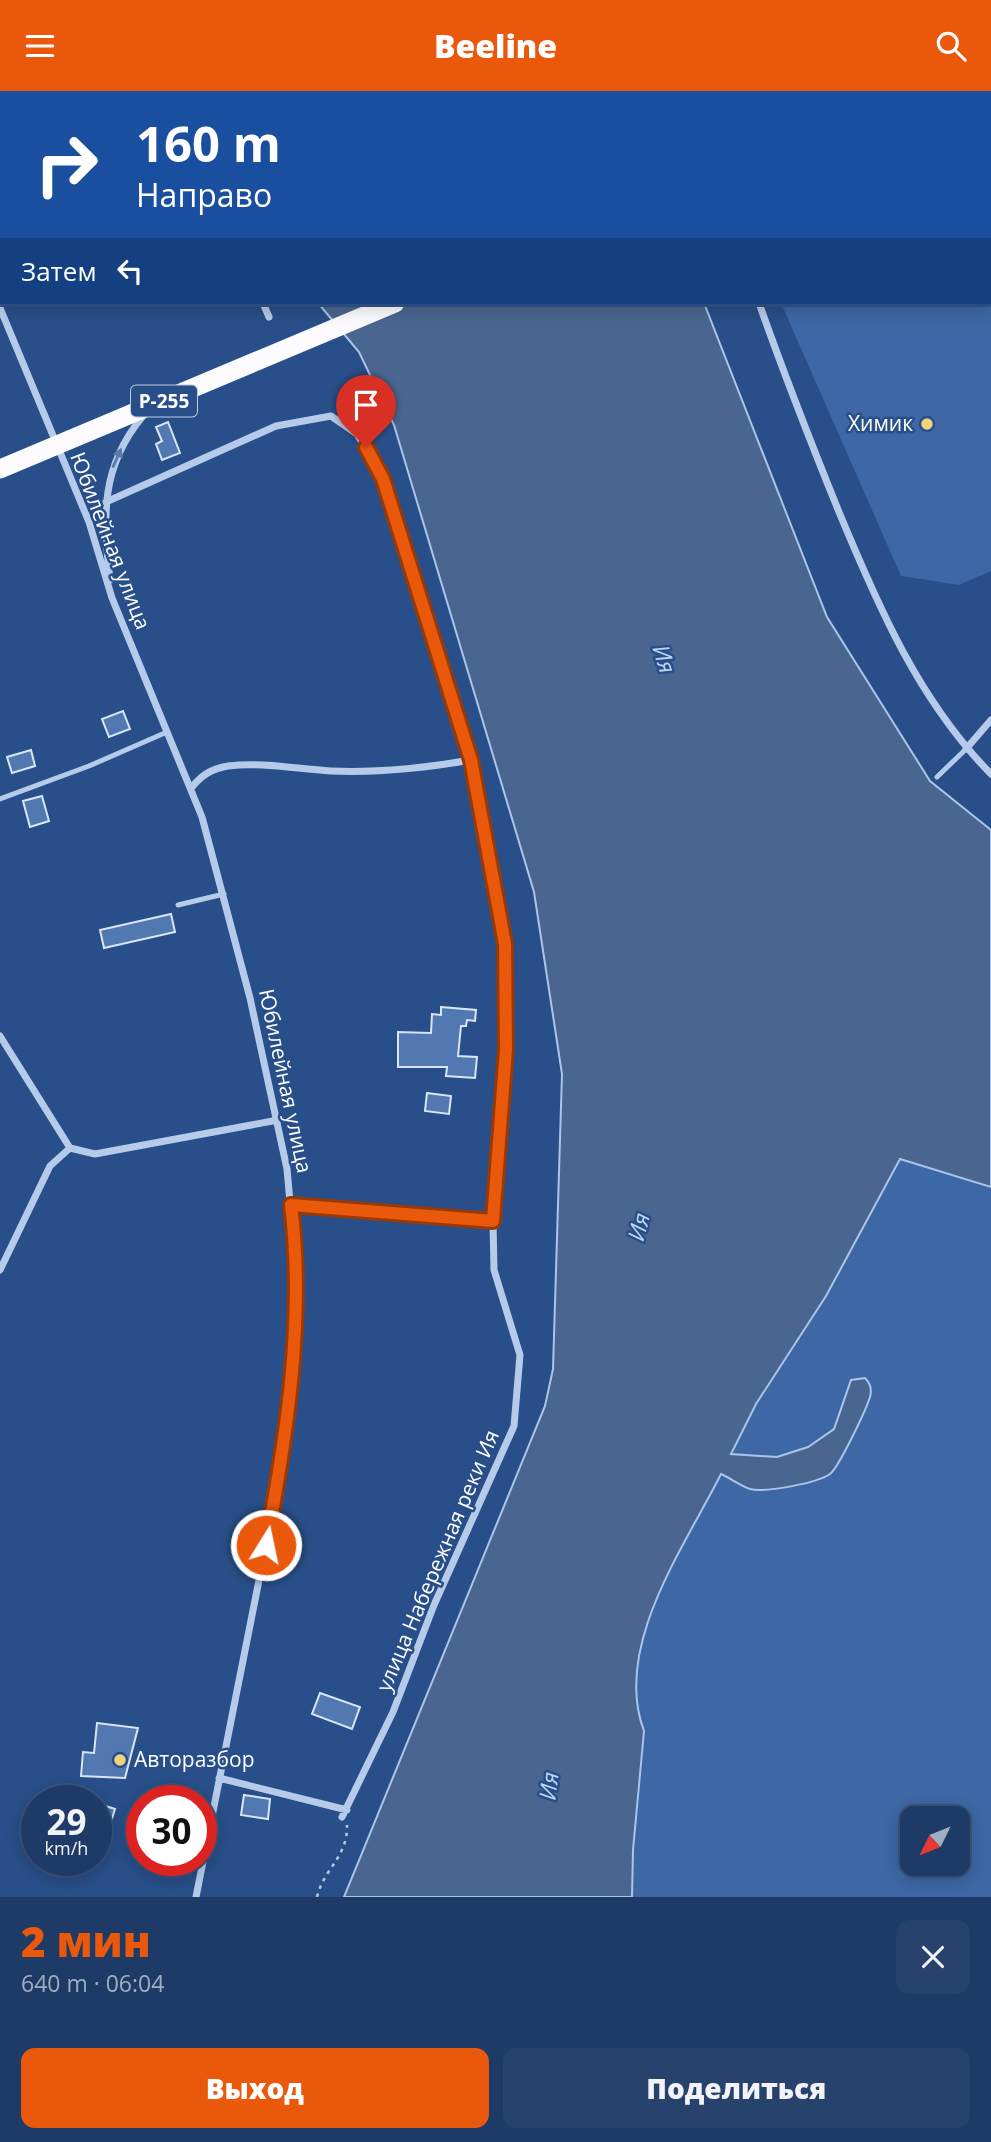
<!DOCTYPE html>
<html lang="ru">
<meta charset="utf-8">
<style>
:root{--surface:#1e3b67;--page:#26426d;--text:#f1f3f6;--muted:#a1adc0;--line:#3c557b;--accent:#ea580c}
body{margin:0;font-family:"Open Sans",sans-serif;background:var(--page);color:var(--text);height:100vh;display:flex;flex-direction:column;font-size:26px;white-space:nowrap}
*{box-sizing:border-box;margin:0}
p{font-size:23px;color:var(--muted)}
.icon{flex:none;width:38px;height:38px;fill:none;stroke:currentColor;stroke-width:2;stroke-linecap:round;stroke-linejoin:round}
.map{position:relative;height:1806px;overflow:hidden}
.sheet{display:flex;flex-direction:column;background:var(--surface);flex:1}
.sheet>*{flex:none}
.banner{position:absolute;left:0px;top:0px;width:992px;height:214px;box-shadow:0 4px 18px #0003,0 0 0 2px var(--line);background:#1a4fa0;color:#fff;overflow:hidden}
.needle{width:46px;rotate:227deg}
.tools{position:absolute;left:900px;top:1715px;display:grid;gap:14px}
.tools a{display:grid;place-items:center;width:70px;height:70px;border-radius:14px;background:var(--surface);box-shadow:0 4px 18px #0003,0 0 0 2px var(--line);font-size:35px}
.speed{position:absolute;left:21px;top:1694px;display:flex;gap:14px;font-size:35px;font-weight:700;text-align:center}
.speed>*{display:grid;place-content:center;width:91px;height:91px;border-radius:50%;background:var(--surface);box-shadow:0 4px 18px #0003,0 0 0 2px var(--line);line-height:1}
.speed small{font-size:18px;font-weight:400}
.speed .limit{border:10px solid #d22;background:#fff;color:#111}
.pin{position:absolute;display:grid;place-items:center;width:60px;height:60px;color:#fff;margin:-72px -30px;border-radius:50% 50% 50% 0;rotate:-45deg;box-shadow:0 0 7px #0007}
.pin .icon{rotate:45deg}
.me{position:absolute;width:77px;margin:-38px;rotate:10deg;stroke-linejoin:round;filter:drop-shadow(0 0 5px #0008)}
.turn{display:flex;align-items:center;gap:24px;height:147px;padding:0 21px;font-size:32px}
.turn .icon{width:91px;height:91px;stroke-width:2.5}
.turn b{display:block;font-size:49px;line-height:60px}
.then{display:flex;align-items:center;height:66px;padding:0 21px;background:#0003;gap:14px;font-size:26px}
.round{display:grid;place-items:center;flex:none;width:74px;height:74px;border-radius:14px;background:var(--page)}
.headline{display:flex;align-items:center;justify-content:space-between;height:119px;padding:0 21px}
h1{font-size:42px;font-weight:800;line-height:52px;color:var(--accent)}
.cta{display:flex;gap:14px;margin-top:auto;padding:14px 21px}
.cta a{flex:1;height:80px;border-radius:14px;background:var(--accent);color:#fff;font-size:28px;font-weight:800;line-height:80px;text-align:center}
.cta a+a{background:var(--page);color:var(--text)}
header{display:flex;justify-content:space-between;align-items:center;height:91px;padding:0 21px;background:var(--accent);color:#fff;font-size:32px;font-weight:800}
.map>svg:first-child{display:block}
.green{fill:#3d68a5;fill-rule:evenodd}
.water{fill:#4a6690;stroke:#aac5e9;stroke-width:2}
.building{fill:#5178b0;stroke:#d9e6f7;stroke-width:2}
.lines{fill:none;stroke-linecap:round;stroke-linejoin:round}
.path{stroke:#b5cbe9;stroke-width:2.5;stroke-dasharray:3.5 5;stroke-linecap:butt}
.service{stroke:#b5cbe9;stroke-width:5}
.minor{stroke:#b5cbe9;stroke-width:7}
.trunk{stroke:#fcfcfe;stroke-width:19}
.oneway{fill:#597aab}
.route-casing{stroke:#983908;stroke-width:18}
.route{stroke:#ea580c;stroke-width:12}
.poi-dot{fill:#f1d37b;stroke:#284f89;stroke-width:2.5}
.labels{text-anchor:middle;stroke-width:5;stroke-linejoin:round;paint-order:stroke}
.shield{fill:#284f89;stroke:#becadc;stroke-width:2}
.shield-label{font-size:19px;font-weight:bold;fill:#fff}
.poi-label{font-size:21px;fill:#fff;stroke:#284f89;text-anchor:end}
.street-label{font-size:21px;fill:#fff;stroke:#284f89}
.water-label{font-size:23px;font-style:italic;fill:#c1d5f0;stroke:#284f89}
</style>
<header><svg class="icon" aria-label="menu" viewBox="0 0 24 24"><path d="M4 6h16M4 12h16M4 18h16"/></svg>Beeline<svg class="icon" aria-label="search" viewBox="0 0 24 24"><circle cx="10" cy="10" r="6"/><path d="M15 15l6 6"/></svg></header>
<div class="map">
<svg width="991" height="1806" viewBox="0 0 991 1806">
<rect width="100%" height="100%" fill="#284f89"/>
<!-- green -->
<path class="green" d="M991,142V480L959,494L901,485L781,212H990Z
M900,1067L991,1096V1806H632L633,1759L644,1640C612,1556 685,1455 722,1382L752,1398L861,1322L871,1305L851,1289L835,1338L808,1356L777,1366L731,1363L756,1313L826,1205ZM912,1727H957V1773H912Z"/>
<!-- water -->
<path class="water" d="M212,0H635L636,2H213Z
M318,212H704L827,526L930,690L991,739V1096L900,1068L826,1205L756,1313L731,1363L777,1366L808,1356L834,1338L851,1289L865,1287C870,1292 872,1299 870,1306C866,1319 839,1376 830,1383C817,1392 765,1402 750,1398C741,1395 730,1387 721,1383C685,1455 612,1556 644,1640L633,1759L632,1806H344L545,1315L553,1278L562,983L534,801L394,334L359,261Z"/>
<!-- building -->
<path class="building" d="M168,331L180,362L162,369L156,353L162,350L156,336Z
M123,620L130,638L109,646L102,628Z
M31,659L35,675L12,682L7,666Z
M42,705L49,730L30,736L23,710Z
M171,823L175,841L104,857L100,839Z
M441,916L476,919L475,930L467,929L466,935H461L458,965L477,966L475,987L446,985L447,976H398V941L431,942L432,923L441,924Z
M427,1002L451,1005L449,1023L425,1020Z
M320,1602L360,1616L352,1638L312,1623Z
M97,1632L138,1637L125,1687L81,1685L83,1661L94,1662Z
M244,1704L270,1708L268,1728L241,1724Z
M96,1712L115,1718L105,1750L96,1747Z
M136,1717L142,1718V1755L129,1753Z"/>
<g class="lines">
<!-- path -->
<path class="path" d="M317,1806C324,1777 348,1766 347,1734"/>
<!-- service -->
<path class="service" d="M990,33L991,32
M990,109L991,110
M937,686L966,658
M0,708L89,675L167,641
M178,814L224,803"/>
<!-- minor -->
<path class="minor" d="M173,0L174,2
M961,2L965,0
M263,212L269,226
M759,212C784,283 811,352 839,421C878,515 919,610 991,683
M0,217L89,431L112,507L202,726L250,907L287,1078L295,1167L289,1308L266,1454L196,1806
M106,411L276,335L331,325L357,343L383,388L471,669L505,853L506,958L493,1131L494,1179L520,1264L514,1335L434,1514L393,1621L342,1726
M110,489C103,426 100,376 143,325
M966,658L991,629
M192,696C202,684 211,678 228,675C262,671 296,678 331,680C378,682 425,677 471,669
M0,945L70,1057
M291,1114L493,1131
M0,1179L50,1075L70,1057L95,1063L278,1029
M219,1687L347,1719"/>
<!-- trunk -->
<path class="trunk" d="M856,2L860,0
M0,378L395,212"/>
</g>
<!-- one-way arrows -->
<defs><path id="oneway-solid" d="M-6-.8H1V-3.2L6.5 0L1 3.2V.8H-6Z" transform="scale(1.75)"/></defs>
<use class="oneway" href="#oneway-solid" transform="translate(117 367) rotate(-66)"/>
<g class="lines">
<defs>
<path id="route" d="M266,1454C287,1343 305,1227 291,1114L493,1130L506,958L505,853L471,669L383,388L366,356"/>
</defs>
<!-- route casing -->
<use href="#route" class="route-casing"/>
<!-- route -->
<use href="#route" class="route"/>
</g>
<!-- markers -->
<g class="poi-dot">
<circle cx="927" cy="333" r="7"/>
<circle cx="120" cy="1669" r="7"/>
</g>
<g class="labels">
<!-- shield labels -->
<rect class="shield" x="131" y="294.5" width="66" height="31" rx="5"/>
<g class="shield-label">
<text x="164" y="317">Р-255</text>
</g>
<!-- poi labels -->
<g class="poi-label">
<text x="913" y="340">Химик</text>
<text x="134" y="1676" text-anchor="start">Авторазбор</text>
</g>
<!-- street labels -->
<g class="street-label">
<text transform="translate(110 450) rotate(69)" y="7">Юбилейная улица</text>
<text transform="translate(285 990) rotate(78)" y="7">Юбилейная улица</text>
<text transform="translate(438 1470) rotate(-67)" y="7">улица Набережная реки Ия</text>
</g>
<!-- water labels -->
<g class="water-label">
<text transform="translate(664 568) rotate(73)" y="8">Ия</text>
<text transform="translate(639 1136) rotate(-76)" y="8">Ия</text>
<text transform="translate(549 1695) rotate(-83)" y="8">Ия</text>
</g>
</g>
</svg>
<div class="tools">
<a><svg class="needle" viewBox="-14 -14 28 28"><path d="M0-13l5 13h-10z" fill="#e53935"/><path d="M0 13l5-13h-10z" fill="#a1adc0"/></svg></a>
</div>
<div class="speed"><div>29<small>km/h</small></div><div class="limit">30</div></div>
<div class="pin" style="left:366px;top:356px;background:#d93025"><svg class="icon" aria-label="arrive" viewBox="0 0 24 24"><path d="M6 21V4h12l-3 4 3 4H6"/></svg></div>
<svg class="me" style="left:266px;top:1454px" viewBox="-20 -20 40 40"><circle r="17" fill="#ea580c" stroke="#fff" stroke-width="3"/><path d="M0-11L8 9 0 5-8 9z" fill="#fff"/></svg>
<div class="banner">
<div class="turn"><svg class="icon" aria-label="right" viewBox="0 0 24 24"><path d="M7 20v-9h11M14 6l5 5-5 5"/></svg><div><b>160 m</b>Направо</div></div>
<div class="then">Затем<svg class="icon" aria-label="left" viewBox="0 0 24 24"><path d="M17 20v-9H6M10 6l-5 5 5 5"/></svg></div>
</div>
</div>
<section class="sheet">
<div class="headline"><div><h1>2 мин</h1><p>640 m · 06:04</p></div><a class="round"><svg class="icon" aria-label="close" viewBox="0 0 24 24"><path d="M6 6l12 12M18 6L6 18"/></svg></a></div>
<div class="cta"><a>Выход</a><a>Поделиться</a></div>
</section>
